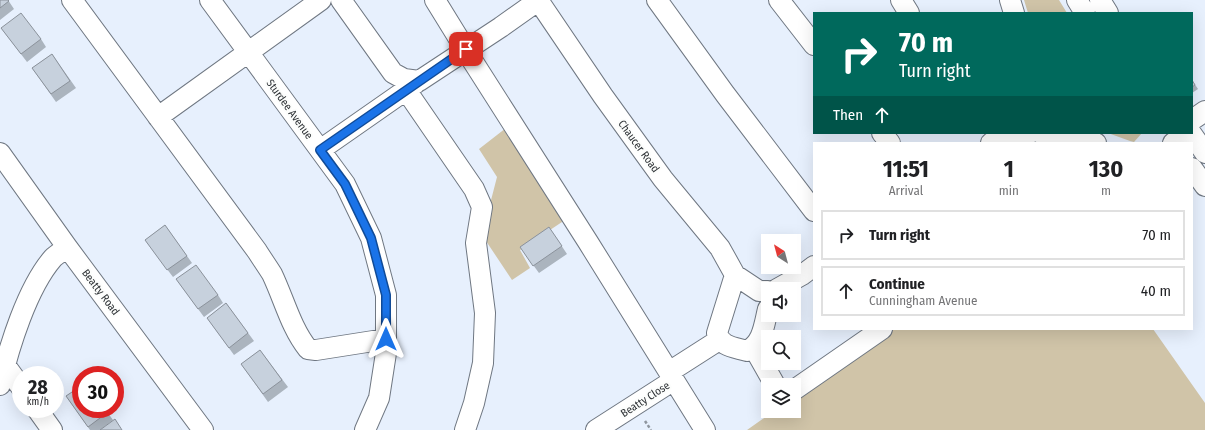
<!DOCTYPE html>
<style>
:root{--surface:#fff;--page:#f2f2f2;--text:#202124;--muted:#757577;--line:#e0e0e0}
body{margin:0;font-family:"Fira Sans Condensed",sans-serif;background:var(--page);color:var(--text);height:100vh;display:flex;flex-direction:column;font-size:15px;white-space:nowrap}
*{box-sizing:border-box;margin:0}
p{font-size:13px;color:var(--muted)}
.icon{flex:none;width:22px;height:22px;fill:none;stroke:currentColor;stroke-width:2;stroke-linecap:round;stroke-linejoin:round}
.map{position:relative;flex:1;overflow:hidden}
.sheet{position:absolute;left:813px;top:142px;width:380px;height:188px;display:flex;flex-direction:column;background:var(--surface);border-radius:0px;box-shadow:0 4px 16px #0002}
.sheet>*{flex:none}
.hud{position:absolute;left:813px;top:12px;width:380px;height:122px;border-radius:0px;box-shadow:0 4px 16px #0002;background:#00695c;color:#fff;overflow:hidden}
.needle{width:26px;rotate:324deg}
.controls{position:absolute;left:761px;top:234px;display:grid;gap:8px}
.controls a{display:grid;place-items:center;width:40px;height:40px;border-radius:0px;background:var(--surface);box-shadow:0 4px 16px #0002;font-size:20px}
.speed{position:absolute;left:12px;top:366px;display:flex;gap:8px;font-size:20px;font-weight:700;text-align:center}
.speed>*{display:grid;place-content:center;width:52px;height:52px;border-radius:50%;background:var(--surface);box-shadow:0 4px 16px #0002;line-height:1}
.speed small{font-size:10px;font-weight:400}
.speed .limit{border:6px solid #d22;background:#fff;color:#111}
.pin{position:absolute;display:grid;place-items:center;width:34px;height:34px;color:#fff;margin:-17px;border-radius:8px;box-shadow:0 2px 6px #0006}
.me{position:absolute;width:44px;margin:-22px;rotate:0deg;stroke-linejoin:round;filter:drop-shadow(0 0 3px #0008)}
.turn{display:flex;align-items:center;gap:14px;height:84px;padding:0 20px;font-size:18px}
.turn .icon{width:52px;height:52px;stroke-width:2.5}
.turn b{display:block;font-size:28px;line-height:34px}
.then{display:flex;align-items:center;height:38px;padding:0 20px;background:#0003;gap:8px;font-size:15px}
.eta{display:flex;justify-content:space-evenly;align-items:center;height:68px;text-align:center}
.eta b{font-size:24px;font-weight:700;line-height:28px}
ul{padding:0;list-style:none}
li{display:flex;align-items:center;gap:12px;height:50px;margin:0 8px 6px;padding:0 12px;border:2px solid var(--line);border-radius:0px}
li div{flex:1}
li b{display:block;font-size:15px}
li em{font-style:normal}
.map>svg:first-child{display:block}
.green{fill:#d0c4a8}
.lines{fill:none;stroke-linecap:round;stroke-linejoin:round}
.minor-casing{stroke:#6f7782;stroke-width:22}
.path{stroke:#8e959e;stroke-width:2.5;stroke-dasharray:3 2;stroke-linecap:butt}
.minor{stroke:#fff;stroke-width:20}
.wall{fill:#abb4be}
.building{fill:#c7d1dd;stroke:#8b929b}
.route-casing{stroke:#114b97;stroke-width:10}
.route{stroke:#1a73e8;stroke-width:7}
.labels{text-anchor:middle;stroke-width:4;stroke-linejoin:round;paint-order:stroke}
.street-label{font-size:11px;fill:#2c3034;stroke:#fcfdfc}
</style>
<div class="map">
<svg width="1205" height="430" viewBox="0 0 1205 430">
<rect width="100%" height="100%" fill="#e7f0fd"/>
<!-- green -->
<path class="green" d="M1024,0H1059L1067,13H1028Z
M506,128L565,220L520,250L530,268L512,280L482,235L497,177L479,149Z
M1108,133H1142L1134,142L1130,141Z
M891,329H1153L1205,403V430H747L774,411H794V397Z"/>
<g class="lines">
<defs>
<path id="minor" d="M72,0L257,251C262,259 267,266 272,274C284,299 291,328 308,349L316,350L386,339
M210,0L345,184L371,238L386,295V353L379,398L365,430
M341,0L393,73L404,79L419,81L501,27L539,0
M435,0L472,60L588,242L705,430
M538,0L603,96L663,179L720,248L735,275L759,291H768
M657,0L725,94L814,211
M779,0L814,45
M901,0L909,13
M1010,0L1014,13
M1077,0L1085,13
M1100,0L1108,13
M406,90L474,189L482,207L476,243L485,313L483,363L474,403L465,430
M158,117L321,0
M1192,120L1205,111
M882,133L890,143
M1040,133L1096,143
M1191,133L1205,153
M991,143C1004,134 1015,134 1030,133
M1173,143L1188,133
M320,150L416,83
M0,153L67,247L203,430
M1192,168L1205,186
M735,275L717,333C721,347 734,347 747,351C763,343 764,325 768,309
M777,289L802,275L814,266
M754,348L775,385
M5,365L21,387
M669,372L719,340
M0,385C9,347 27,288 53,258C57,254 63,251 67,247
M794,390L882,329
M37,409L52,430
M596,430L674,380"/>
</defs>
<!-- minor casing -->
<use href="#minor" class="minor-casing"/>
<!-- path -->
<path class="path" d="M645,421L651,430"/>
<!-- minor -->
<use href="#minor" class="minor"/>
</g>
<!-- wall -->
<path class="wall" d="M0,0H8L14,9L0,20Z
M1,28L41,39L46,47L27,62Z
M52,54L76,88L56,102L32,68Z
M1192,80L1198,89L1192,93Z
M165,225L192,263L173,277L145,240Z
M549,227L567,254L539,273L520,247Z
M176,279L218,295L223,303L204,317Z
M226,303L254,341L234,355L207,318Z
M260,350L288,387L268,402L241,364Z
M66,396L105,409L113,420L100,430H90Z"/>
<!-- building -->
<path class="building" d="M0,0H8L9,1L0,8Z
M21,13L41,39L21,54L1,28Z
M52,54L70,81L51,94L32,68Z
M1192,80L1195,85L1192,87Z
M165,225L187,256L167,270L145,240Z
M549,227L562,246L533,266L520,247Z
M196,265L218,295L198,309L176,279Z
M226,303L248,333L229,348L207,318Z
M260,350L282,380L263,394L241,364Z
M81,386V409H105L108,412L88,427L66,396Z
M115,419L122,430H100Z"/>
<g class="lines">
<defs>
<path id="route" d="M386,339V295L371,238L345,184L320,150L466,49"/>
</defs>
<!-- route casing -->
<use href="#route" class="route-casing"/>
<!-- route -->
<use href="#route" class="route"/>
</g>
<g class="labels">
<!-- street labels -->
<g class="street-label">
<text transform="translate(290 109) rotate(54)" y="4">Sturdee Avenue</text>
<text transform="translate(639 146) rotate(54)" y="4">Chaucer Road</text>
<text transform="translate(101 292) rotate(53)" y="4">Beatty Road</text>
<text transform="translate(645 399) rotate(-33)" y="4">Beatty Close</text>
</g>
</g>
</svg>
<div class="controls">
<a><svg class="needle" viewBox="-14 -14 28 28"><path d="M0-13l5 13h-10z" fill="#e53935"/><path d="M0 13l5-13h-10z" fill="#757577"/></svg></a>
<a><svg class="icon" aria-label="sound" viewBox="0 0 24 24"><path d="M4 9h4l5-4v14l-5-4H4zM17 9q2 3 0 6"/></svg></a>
<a><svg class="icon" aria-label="search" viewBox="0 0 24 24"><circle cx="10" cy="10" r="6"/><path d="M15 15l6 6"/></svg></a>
<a><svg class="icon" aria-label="layers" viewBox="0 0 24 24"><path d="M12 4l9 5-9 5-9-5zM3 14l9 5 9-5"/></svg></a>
</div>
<div class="speed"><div>28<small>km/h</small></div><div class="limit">30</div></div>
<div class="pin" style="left:466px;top:49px;background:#d93025"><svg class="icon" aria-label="arrive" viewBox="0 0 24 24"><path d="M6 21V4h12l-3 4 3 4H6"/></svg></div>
<svg class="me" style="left:386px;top:339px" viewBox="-20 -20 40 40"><path d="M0-17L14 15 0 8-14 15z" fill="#1a73e8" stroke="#fff" stroke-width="4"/></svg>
<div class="hud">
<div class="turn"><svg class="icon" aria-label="right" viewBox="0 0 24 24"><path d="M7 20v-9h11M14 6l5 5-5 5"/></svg><div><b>70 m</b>Turn right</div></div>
<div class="then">Then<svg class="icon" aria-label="ahead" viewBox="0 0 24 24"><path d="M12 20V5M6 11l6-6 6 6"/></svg></div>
</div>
<section class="sheet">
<div class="eta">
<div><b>11:51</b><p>Arrival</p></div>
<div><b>1</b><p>min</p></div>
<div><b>130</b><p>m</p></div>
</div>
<ul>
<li><svg class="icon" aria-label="right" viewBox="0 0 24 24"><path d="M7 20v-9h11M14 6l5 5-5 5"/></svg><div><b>Turn right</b></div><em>70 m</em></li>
<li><svg class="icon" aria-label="ahead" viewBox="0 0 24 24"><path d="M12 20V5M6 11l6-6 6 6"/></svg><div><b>Continue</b><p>Cunningham Avenue</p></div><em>40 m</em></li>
</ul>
</section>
</div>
